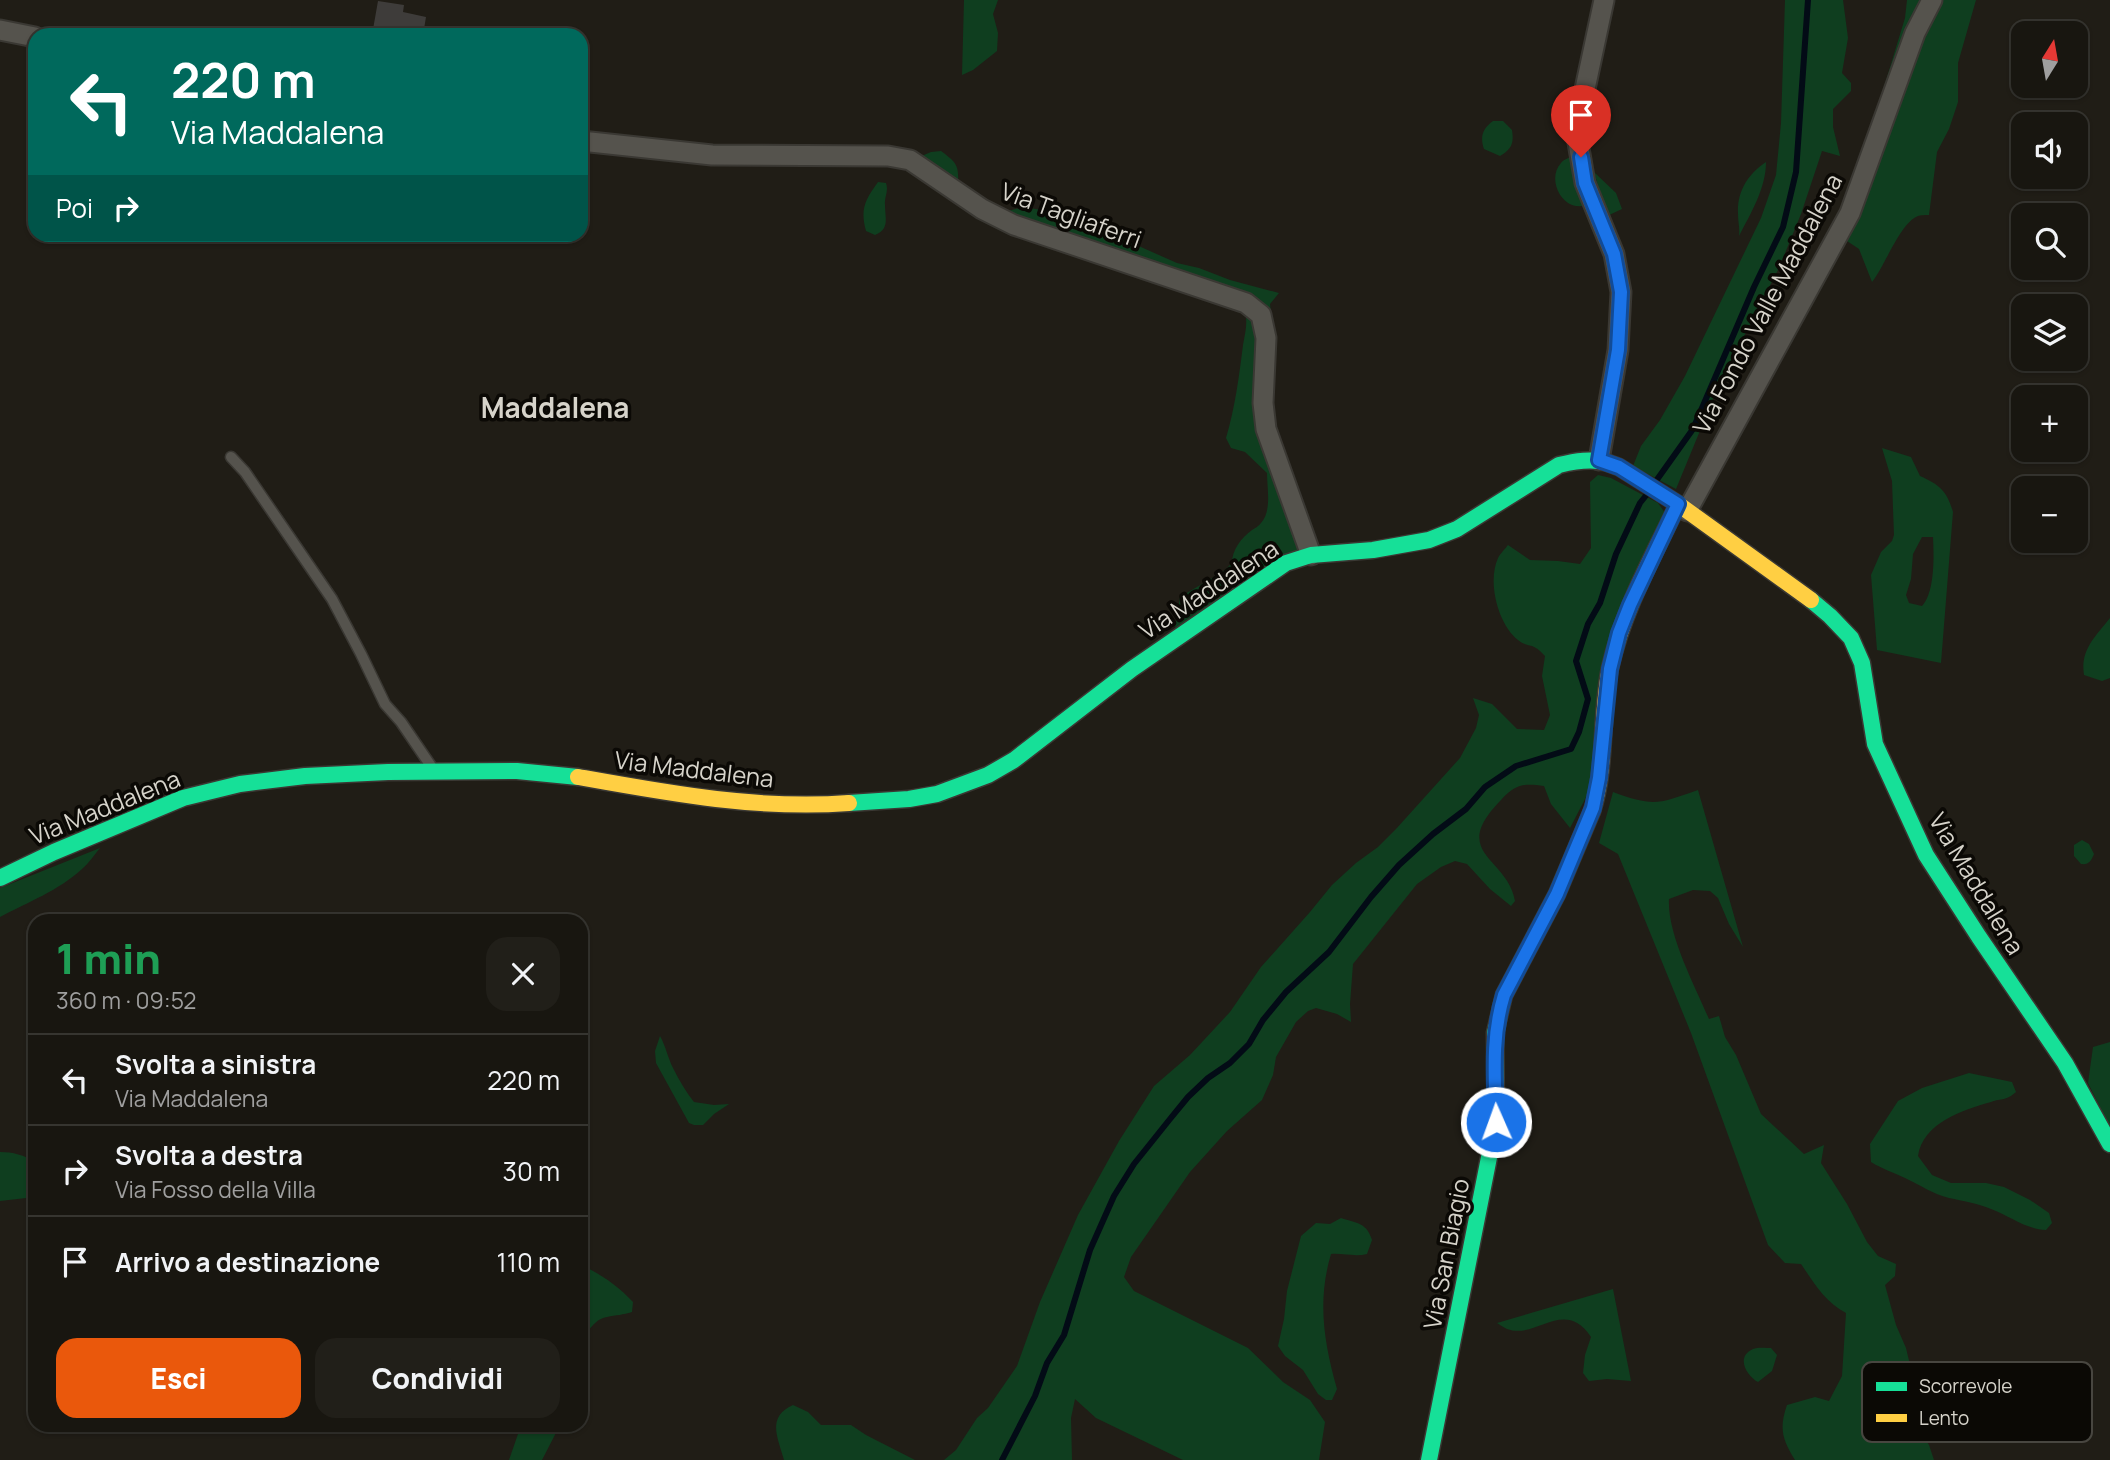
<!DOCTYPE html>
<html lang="it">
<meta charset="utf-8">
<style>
:root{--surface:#181610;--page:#211f19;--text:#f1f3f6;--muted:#9f9f9f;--line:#363530;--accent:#ea580c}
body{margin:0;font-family:Manrope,sans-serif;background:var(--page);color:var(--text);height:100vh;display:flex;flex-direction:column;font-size:26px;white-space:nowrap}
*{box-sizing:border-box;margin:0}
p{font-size:23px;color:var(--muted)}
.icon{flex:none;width:38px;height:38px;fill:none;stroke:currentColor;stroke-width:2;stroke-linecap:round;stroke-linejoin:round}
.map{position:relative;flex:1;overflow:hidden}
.details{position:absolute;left:28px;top:914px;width:560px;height:518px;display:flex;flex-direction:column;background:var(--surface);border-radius:21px;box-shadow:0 2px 5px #0004,0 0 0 2px var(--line)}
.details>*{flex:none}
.guide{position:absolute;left:28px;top:28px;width:560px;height:214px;border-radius:21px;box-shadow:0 2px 5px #0004,0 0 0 2px var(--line);background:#00695c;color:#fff;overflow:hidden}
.needle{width:46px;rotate:11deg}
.fabs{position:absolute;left:2011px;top:21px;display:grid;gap:14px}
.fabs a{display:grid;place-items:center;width:77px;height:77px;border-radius:14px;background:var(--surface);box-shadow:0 2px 5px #0004,0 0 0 2px var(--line);font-size:35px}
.pin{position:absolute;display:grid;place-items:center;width:60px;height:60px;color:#fff;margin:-72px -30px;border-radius:50% 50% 50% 0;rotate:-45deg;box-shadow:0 0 7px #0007}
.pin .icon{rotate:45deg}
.me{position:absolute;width:77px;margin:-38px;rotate:358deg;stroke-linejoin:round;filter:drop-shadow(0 0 5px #0008)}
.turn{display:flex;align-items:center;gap:24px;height:147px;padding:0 28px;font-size:32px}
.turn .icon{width:91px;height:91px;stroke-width:2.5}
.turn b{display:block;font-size:49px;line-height:60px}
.then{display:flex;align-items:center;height:66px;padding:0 28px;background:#0003;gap:14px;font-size:26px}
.round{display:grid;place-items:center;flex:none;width:74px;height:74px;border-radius:21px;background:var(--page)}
.overview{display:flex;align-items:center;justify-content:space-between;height:119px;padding:0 28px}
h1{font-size:42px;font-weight:800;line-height:52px;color:#1e9e55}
.cta{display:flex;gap:14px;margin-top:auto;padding:14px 28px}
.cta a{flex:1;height:80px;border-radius:21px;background:var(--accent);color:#fff;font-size:28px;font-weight:800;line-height:80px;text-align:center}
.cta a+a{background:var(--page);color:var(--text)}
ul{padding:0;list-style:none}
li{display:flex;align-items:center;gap:21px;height:91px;padding:0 28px;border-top:2px solid var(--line)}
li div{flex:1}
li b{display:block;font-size:26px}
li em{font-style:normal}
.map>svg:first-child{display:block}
.green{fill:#0f3e1f;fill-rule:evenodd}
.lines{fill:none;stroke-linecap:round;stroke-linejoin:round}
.stream{stroke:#030b16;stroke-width:6}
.building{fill:#3e3c3a}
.lane-casing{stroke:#3a3833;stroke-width:13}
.street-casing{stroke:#3a3833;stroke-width:23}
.fast-casing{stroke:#3a3833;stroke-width:19}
.slow-casing{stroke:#3a3833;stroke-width:19}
.lane{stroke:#55534d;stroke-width:10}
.street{stroke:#55534d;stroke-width:19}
.fast{stroke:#16e098;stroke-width:16}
.slow{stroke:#ffcf43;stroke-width:16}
.route-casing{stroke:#114b97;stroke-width:18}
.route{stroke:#1a73e8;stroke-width:12}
.labels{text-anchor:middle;stroke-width:7;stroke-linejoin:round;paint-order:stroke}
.street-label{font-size:24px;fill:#d6d3ca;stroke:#0b0905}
.quarter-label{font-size:28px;font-weight:bold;fill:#d6d3ca;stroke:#0b0905}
.key{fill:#0b0905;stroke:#484640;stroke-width:2}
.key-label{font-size:19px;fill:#d6d3ca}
</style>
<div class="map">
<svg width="2110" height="1460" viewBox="0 0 2110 1460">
<rect width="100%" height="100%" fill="#201d16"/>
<!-- green -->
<path class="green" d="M964,0H998L993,14L998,33L997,51L973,70L962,75Z
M1785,0H1843L1848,38L1842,73L1851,83V91L1833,109V127L1840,156L1822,151L1801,214L1779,268L1718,387L1676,489L1633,466L1641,446L1660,420L1685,376L1761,218L1776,175L1781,123Z
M1907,0H1924L1877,110L1905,18Z
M1938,0H1976L1958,63V102L1949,129L1937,152L1929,215C1926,215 1920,215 1918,216C1900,223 1885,266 1872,282L1859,249L1847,241L1889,137L1922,33Z
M1493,121H1503L1512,130C1514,143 1512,149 1500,156L1484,149C1480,137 1482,129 1493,121Z
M941,151C957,163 959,165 958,185L917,158L931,152Z
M1576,155L1589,205C1584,206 1578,207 1572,205C1557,199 1549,176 1561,163C1564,159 1571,157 1576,155Z
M1766,162C1766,188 1751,213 1739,236C1740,228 1738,222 1738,214C1737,191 1748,174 1766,162Z
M1594,172L1616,193L1622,209L1607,216Z
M878,182L886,183C889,192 884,197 885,205C885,218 890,229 875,235L866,231C860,209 865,200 878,182Z
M1023,207L1042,210L1086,227L1116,236L1177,263L1199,268L1230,280L1279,293L1270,304L1271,313L1258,300L1001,213Z
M1245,312L1260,320L1263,432L1306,547L1174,635L1180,597L1224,571L1232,563C1232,550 1241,538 1252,530C1255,528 1259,526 1261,523C1272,511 1267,488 1267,473L1245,452L1231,448L1226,438C1235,408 1239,377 1243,345C1245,333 1248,324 1245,312Z
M1882,448L1911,457L1920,476C1940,485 1947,491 1953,512L1941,663L1877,650L1871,575L1881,552L1892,541L1894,535L1892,481ZM1922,537H1933C1934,556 1935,592 1922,606L1909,603L1906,595L1911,579L1913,554Z
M1598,475L1611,478L1658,503L1668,517L1627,603L1597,776L1570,828L1551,804L1544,786C1524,783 1516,784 1501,800C1448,854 1508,857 1515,901L1511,906L1490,889L1467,864L1455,861L1441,867L1417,884L1353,964L1350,1004L1351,1022L1337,1014L1316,1008L1308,1011L1296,1022L1276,1057L1273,1075L1262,1100L1227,1131L1190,1172L1131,1257L1124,1277L1134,1291L1248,1348L1283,1382L1310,1400L1325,1422L1319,1460H1183L1096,1418L1075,1399L1071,1418L1072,1460H944L956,1450L977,1418L988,1408L1017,1366L1040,1302L1078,1215L1119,1141L1154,1086L1190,1055L1230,1012L1261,967L1310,912L1332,885L1356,863L1378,847L1396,829L1460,758L1476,728L1479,715L1473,698L1492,704L1517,729L1544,730L1550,715L1542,676L1545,656C1532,641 1529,649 1518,640C1498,624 1487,582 1498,558C1500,554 1505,549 1508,545L1530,560L1558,561L1580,564L1591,548L1590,482Z
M2110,618V678L2102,681L2084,675C2080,650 2095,637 2110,618Z
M1698,790L1743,947L1729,924L1718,898L1710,891L1693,890L1669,899C1667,934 1695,986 1709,1019L1719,1016L1725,1037L1736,1055L1761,1114L1804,1154L1824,1145L1821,1163L1847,1204L1867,1242L1878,1256L1896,1264L1895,1276L1885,1285L1896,1325L1906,1348L1912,1373L1911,1407L1916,1424L1929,1445L1934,1460H1795C1782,1439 1779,1428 1787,1405L1815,1397L1829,1401L1842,1376L1846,1313C1825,1302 1814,1283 1801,1264L1785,1263L1768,1245L1691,1033L1618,854L1599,843L1613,792C1654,807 1658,804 1698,790Z
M2082,840L2089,844L2094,854C2091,861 2089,865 2081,864L2074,856V845Z
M100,848C94,855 89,863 82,869C58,891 28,902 0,917V888Z
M660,1036C666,1047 668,1058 673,1068C679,1080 686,1092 694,1102L714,1105L729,1104L714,1114L703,1125H694L689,1123L656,1063L655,1051Z
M2110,1042V1127L2088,1083L2093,1047Z
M1969,1073L2012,1082L2016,1092C2006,1101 2002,1098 1991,1102C1962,1110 1923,1123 1918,1156L1932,1175L1951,1183H1986L2004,1187L2030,1200L2049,1213L2052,1223L2046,1230C2025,1229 2010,1216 1991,1209C1977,1203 1963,1201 1949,1198C1933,1194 1920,1185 1905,1178C1893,1172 1882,1169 1871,1162L1870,1144L1898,1101L1922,1088Z
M0,1152C13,1152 24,1155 35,1162V1197L0,1201Z
M1341,1218C1357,1223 1367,1223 1372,1240L1367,1254C1355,1257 1343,1253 1331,1254C1317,1301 1324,1343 1337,1389L1332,1400H1326L1318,1394L1303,1370L1285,1356L1278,1346L1284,1319L1287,1291L1301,1236L1316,1223L1330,1224Z
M581,1265C601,1274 618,1286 633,1302L632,1312C623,1315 616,1315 607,1317C594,1319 588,1332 581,1342Z
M1613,1289L1631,1381L1607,1379L1589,1381L1583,1373L1585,1355L1591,1337C1564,1297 1537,1340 1507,1329C1503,1327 1500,1325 1497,1323Z
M1771,1348L1777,1355L1772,1371L1758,1382C1747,1376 1735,1357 1753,1349C1758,1347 1766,1348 1771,1348Z
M793,1405L808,1412L821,1425H851L866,1435L915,1460H784C778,1438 766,1417 793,1405Z
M518,1425H560L542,1460H509L518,1434Z"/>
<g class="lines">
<!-- stream -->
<path class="stream" d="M1656,481L1693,429L1754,287L1783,227L1796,172L1808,0
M1002,1460L1035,1396L1047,1363L1064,1335L1090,1250L1114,1196L1134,1164L1170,1119L1188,1097L1208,1078L1230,1063L1249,1044L1263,1020L1286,992L1329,952L1371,897L1399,865L1433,834L1466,809L1485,787L1516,766L1571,749L1579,732L1588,699L1576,661L1588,624L1600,603L1616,554L1640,503L1648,493"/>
</g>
<!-- building -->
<path class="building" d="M378,1L404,5L403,12L426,17L423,35H372Z"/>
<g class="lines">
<defs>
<path id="lane" d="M231,457L245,472L332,599L361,654L385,704L401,722L433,769"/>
<path id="street" d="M0,30L35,37
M581,141L712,155L888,156L910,160L982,209L1014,225L1246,303L1261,315L1266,338L1263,403L1266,429L1311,555
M1599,460L1618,350L1621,292L1614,254L1585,183L1576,131L1604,0
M1687,511L1850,213L1915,33L1932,0"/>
<path id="fast" d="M1811,600L1830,616L1851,638L1862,663L1875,744L1926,855L1979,937L2065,1063L2110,1144
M849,803L909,799L937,794L988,775L1014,760L1132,669L1286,563L1311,555L1373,550L1429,540L1457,529L1559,465C1575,461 1592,458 1608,463
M0,878L54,852L183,798L240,784L305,776L388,772L517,771L578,777
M1429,1460L1496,1122L1495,1033L1504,995L1557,894L1592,811"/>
<path id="slow" d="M1608,463L1619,467L1678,504L1811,600
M578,777C667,793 758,810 849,803
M1592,811C1607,766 1600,715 1610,668C1623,610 1653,557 1678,504"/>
</defs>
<!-- lane casing -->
<use href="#lane" class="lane-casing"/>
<!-- street casing -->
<use href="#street" class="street-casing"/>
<!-- fast casing -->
<use href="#fast" class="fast-casing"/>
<!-- slow casing -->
<use href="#slow" class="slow-casing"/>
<!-- lane -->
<use href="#lane" class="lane"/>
<!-- street -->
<use href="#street" class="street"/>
<!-- fast -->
<use href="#fast" class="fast"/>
<!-- slow -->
<use href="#slow" class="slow"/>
</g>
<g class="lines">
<defs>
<path id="route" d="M1496,1122C1495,1079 1491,1037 1504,995L1557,894L1593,808L1599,778L1610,669L1619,633L1630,605L1678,504L1619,467L1599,460L1618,350L1621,292L1614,254L1585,183L1581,157"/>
</defs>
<!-- route casing -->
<use href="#route" class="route-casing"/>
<!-- route -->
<use href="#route" class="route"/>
</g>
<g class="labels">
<!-- street labels -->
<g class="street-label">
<text transform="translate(1071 216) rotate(20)" y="8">Via Tagliaferri</text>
<text transform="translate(1768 304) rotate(-62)" y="8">Via Fondo Valle Maddalena</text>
<text transform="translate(1209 590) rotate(-33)" y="8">Via Maddalena</text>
<text transform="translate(694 770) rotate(7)" y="8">Via Maddalena</text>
<text transform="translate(105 808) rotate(-22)" y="8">Via Maddalena</text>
<text transform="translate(1976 884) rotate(59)" y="8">Via Maddalena</text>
<text transform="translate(1447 1254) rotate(-79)" y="8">Via San Biagio</text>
</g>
<!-- quarter labels -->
<g class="quarter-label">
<text x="555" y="418">Maddalena</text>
</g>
</g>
<!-- legend -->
<rect x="1862" y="1362" width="230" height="80" rx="10" class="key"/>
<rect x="1876" y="1382" width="31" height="9" fill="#16e098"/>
<rect x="1876" y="1414" width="31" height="8" fill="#ffcf43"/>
<g class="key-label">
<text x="1919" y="1393">Scorrevole</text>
<text x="1919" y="1425">Lento</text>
</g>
</svg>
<div class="fabs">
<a><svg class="needle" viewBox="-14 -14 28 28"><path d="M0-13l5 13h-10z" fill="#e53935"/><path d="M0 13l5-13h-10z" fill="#9f9f9f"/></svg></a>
<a><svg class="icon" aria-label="sound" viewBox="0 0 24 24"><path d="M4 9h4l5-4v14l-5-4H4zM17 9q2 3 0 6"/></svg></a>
<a><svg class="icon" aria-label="search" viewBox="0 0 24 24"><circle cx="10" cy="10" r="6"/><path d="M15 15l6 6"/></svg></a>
<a><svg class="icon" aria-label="layers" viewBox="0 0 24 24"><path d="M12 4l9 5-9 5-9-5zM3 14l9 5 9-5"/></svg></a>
<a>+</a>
<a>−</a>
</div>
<div class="pin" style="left:1581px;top:157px;background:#d93025"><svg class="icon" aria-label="arrive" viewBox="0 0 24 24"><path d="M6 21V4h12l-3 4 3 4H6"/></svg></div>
<svg class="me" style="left:1496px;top:1122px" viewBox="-20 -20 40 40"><circle r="17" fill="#1a73e8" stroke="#fff" stroke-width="3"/><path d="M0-11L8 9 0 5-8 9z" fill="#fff"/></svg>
<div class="guide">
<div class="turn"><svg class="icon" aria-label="left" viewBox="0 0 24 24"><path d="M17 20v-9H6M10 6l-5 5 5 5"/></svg><div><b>220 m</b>Via Maddalena</div></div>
<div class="then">Poi<svg class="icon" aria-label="right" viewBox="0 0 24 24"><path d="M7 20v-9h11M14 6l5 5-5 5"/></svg></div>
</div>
<section class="details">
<div class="overview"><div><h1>1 min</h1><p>360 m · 09:52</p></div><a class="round"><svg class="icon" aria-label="close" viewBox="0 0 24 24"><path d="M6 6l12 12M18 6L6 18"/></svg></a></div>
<ul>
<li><svg class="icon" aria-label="left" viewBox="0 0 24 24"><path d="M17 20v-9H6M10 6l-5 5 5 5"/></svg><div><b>Svolta a sinistra</b><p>Via Maddalena</p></div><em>220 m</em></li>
<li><svg class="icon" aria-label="right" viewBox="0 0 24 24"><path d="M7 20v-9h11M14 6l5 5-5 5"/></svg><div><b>Svolta a destra</b><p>Via Fosso della Villa</p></div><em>30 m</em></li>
<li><svg class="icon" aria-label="arrive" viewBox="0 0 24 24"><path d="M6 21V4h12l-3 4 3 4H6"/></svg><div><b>Arrivo a destinazione</b></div><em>110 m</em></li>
</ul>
<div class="cta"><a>Esci</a><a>Condividi</a></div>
</section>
</div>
